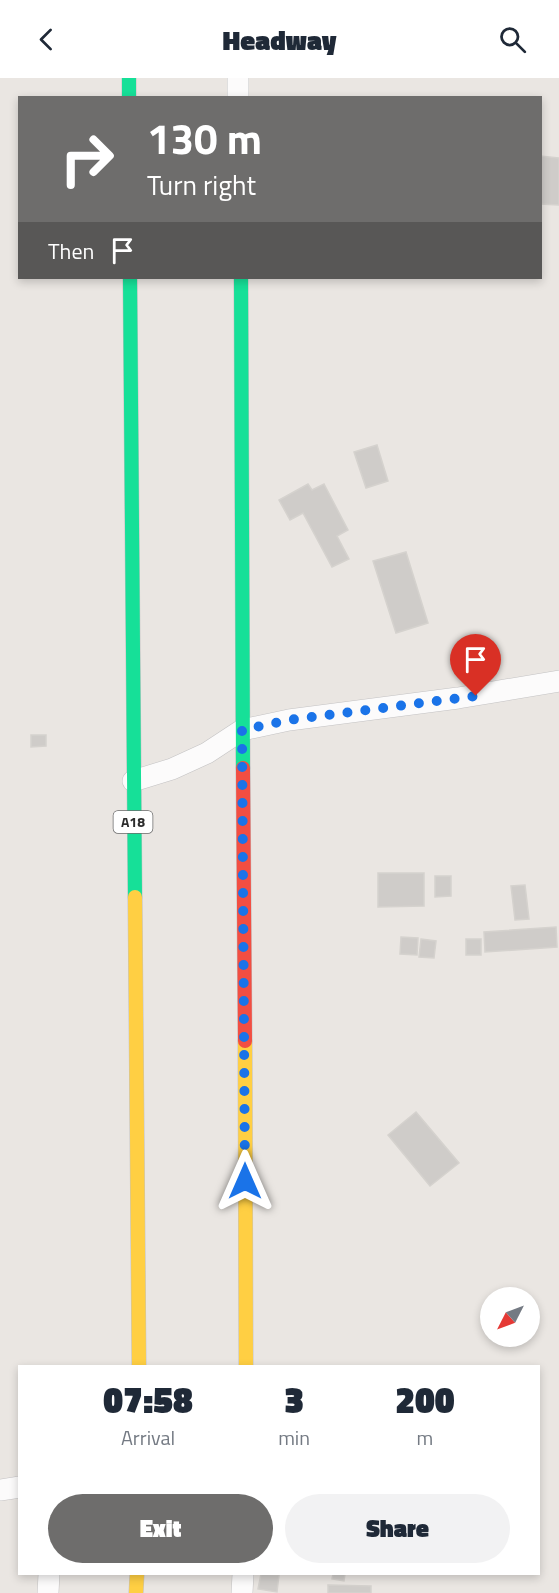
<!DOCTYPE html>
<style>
:root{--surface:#fff;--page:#f2f2f3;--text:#1f2937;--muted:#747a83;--accent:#6e6d6c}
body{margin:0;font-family:"Titillium Web",sans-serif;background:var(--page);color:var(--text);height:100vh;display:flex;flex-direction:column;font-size:22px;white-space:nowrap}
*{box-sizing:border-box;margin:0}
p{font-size:20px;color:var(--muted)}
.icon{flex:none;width:33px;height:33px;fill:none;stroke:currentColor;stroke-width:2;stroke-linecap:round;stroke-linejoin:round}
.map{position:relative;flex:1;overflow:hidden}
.side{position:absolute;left:18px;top:1287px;width:522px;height:210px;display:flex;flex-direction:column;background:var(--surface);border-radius:0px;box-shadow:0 3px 9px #0003}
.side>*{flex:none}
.banner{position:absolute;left:18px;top:18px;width:524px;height:183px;border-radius:0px;box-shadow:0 3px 9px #0003;background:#6e6d6c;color:#fff;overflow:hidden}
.needle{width:39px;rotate:228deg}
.tools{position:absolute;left:480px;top:1209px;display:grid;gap:12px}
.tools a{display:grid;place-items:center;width:60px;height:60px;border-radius:50%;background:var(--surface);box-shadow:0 3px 9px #0003;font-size:30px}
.pin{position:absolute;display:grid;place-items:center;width:51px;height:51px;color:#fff;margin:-62px -26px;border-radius:50% 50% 50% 0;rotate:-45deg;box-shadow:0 0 6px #0007}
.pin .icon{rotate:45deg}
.me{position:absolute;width:66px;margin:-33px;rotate:0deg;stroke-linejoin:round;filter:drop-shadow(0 0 4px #0008)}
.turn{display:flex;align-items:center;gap:21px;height:126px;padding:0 30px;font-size:27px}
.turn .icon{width:78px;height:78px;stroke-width:2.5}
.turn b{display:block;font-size:42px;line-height:51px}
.then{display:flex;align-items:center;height:57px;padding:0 30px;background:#0003;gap:12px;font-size:22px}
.eta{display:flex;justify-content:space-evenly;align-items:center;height:102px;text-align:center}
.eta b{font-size:36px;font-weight:800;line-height:42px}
.button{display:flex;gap:12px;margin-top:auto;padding:12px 30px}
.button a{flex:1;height:69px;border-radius:36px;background:var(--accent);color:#fff;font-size:24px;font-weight:800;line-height:69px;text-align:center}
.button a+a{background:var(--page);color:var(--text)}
header{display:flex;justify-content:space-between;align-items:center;height:78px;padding:0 30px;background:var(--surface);font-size:27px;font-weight:800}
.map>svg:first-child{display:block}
.building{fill:#cfccc9;stroke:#d5d2ce;stroke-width:1.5}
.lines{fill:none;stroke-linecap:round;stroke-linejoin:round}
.street-casing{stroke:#c3c2c3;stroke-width:22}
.fast-casing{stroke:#c3c2c3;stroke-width:15}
.slow-casing{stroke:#c3c2c3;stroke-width:15}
.jam-casing{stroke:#c3c2c3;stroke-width:15}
.street{stroke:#fcfbfb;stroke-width:21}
.fast{stroke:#16e098;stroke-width:14}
.slow{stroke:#ffcf43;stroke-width:14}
.jam{stroke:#f24e42;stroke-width:14}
.route{stroke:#1a73e8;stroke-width:10;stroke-dasharray:0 18}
.labels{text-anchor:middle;stroke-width:4.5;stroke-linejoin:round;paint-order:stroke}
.shield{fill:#fff;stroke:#6b6b6b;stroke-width:1.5}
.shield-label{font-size:14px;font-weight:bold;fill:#2c2c2c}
</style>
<header><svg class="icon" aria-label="back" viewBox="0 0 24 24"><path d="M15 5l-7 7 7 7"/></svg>Headway<svg class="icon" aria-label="search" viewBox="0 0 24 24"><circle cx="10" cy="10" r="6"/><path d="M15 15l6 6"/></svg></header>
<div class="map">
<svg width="559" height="1515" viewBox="0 0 559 1515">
<rect width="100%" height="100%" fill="#eae6e2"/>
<!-- building -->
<path class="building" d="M540,78L559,80V127L540,126Z
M377,367L388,403L366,410L354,374Z
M308,406L312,412L324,406L348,452L337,458L349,481L332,489L303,435L290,442L279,422Z
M406,474L428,545L396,555L373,483Z
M31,657H46V668L31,669Z
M378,795H424V828L378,829Z
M435,798H451V818L435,819Z
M525,807L529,841L515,842L511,808Z
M556,849L557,869L485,874L484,854Z
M401,859L418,860L417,877L400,876Z
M421,861L436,863L434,880L419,879Z
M466,861H481V877H466Z
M416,1034L459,1085L430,1108L388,1057Z
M261,1496L279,1497L277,1514L258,1511Z
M333,1496H345L344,1503L332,1501Z
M328,1507L371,1508V1515H328Z"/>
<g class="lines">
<defs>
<path id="street" d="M238,0V20
M133,703L172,691L207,675L242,652L289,642L458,620L559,603
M0,1412L20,1409
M48,1515L49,1496
M242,1515L243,1496"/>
<path id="fast" d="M129,0V20
M130,200L135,819
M241,200L243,690"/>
<path id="slow" d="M135,819L139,1288
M245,963L246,1288
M136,1515L137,1496"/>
<path id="jam" d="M243,690L245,963"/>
</defs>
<!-- street casing -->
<use href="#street" class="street-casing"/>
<!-- fast casing -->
<use href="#fast" class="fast-casing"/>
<!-- slow casing -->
<use href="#slow" class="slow-casing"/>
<!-- jam casing -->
<use href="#jam" class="jam-casing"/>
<!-- street -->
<use href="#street" class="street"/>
<!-- fast -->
<use href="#fast" class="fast"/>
<!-- slow -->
<use href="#slow" class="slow"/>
<!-- jam -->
<use href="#jam" class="jam"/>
</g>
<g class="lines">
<!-- route -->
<path class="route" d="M245,1103L242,652L289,642L476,618"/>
</g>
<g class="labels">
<!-- shield labels -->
<rect class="shield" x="113.5" y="733" width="39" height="22" rx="4.5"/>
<g class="shield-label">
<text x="133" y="749">A18</text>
</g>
</g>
</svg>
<div class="tools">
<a><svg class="needle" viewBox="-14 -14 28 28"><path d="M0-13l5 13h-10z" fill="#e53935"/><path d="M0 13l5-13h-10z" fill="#747a83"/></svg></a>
</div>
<div class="pin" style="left:476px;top:618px;background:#d93025"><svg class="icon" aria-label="arrive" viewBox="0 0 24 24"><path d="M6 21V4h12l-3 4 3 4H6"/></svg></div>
<svg class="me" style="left:245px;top:1103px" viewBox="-20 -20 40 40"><path d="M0-17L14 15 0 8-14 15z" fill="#1a73e8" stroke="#fff" stroke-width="4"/></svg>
<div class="banner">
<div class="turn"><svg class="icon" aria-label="right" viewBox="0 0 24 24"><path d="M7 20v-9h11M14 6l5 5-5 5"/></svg><div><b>130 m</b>Turn right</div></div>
<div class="then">Then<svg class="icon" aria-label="arrive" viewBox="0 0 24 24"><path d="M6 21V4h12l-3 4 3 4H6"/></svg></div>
</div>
<section class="side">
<div class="eta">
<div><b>07:58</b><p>Arrival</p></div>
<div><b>3</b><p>min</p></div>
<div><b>200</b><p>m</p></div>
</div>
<div class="button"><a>Exit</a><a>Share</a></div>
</section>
</div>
